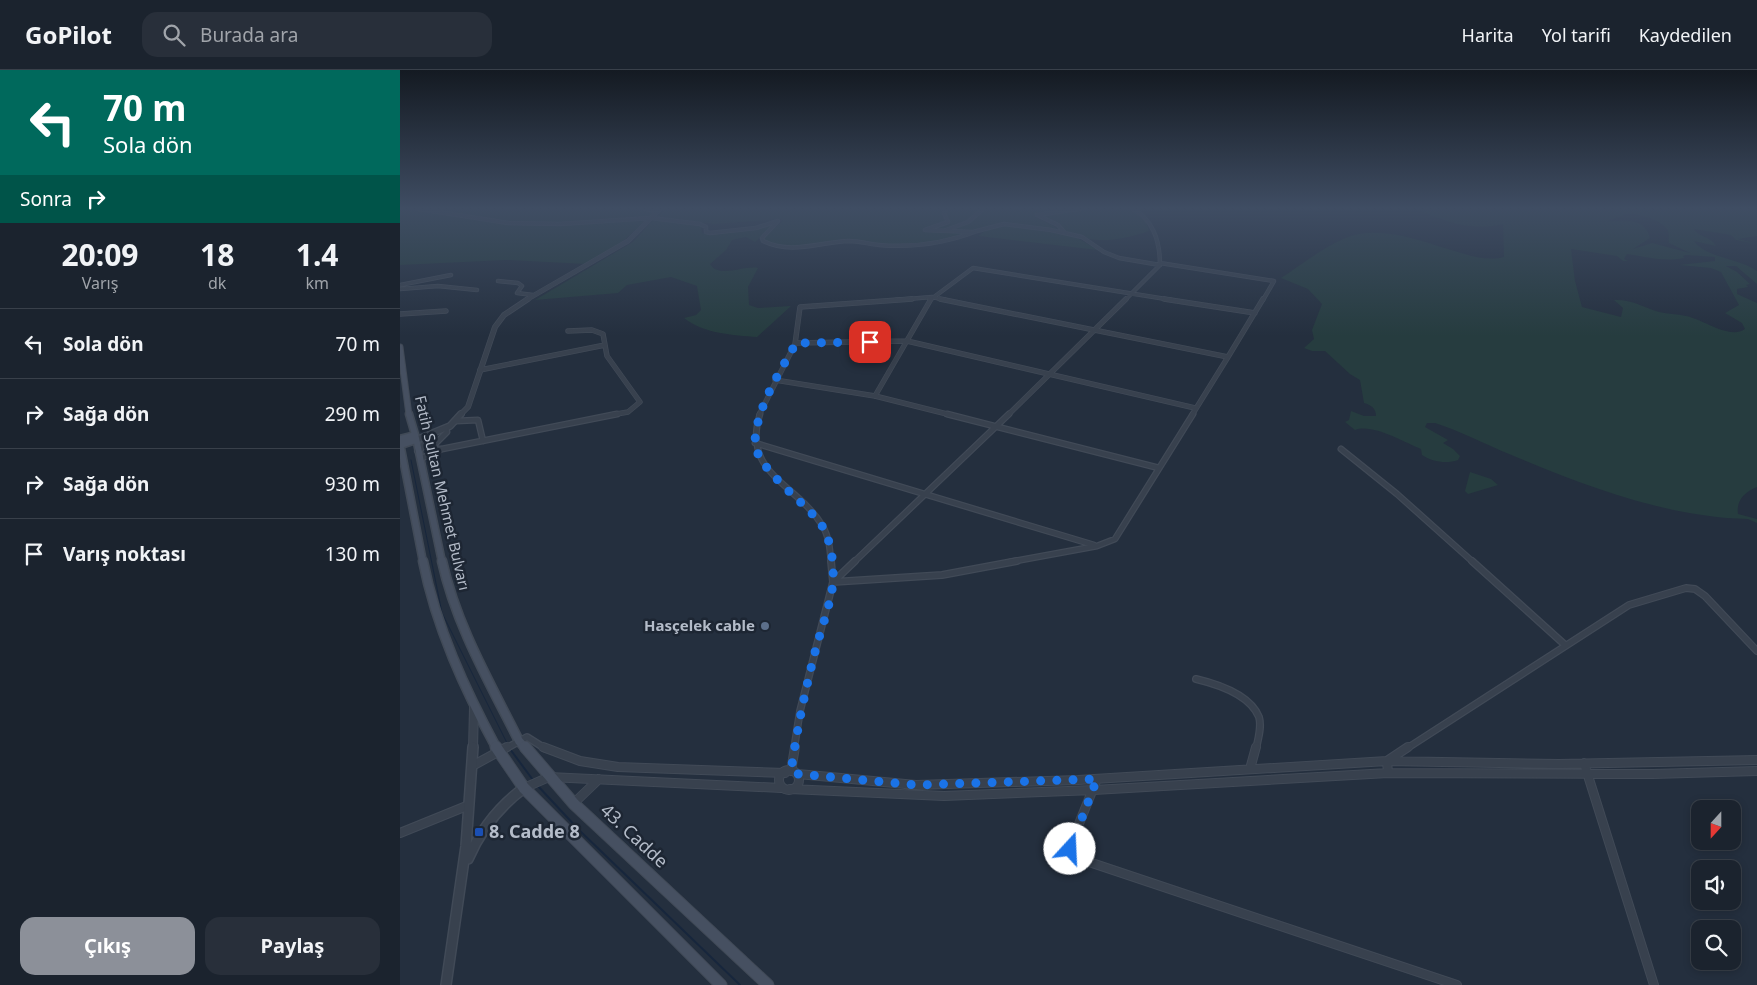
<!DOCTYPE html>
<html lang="tr">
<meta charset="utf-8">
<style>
:root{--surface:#1b232e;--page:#282f3a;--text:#f1f3f6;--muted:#a0a4aa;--line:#39404a;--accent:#8c9099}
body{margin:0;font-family:"Noto Sans",sans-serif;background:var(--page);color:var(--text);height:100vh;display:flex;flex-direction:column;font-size:19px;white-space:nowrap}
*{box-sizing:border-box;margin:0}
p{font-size:16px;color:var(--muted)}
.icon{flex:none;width:28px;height:28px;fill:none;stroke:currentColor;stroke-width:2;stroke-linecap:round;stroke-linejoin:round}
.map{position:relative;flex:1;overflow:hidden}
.details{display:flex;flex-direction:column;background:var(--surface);width:400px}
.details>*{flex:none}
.top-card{background:#00695c;color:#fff;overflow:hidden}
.needle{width:32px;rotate:201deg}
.fabs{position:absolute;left:1291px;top:730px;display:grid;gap:10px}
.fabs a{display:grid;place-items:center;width:50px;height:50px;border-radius:10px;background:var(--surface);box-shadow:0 2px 8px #0003,0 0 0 1px var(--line);font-size:25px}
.pin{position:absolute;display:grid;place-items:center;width:42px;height:42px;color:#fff;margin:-21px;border-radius:10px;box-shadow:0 2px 8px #0006}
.me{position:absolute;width:55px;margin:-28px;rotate:20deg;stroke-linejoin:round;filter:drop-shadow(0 0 4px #0008)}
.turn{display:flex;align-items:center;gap:18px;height:105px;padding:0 20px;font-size:22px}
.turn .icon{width:65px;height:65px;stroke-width:2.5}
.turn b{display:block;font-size:35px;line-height:42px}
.then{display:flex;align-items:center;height:48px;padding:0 20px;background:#0003;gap:10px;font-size:19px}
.eta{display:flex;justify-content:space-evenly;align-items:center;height:85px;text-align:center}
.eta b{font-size:30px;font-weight:700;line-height:35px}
.action{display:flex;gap:10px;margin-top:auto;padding:10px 20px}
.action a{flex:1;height:58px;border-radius:15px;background:var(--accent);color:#fff;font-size:20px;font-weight:700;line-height:58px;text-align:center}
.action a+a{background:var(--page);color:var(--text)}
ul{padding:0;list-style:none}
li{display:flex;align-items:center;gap:15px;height:70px;padding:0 20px;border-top:1px solid var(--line)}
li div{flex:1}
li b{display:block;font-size:19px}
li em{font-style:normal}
header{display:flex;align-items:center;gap:30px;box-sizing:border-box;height:70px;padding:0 25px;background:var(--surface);border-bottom:1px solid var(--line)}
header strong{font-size:24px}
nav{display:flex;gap:28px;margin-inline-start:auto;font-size:18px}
.search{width:350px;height:45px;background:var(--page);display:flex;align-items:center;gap:12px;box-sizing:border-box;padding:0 18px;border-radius:15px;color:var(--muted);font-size:19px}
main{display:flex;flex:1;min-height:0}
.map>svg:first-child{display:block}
.green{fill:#263c3f;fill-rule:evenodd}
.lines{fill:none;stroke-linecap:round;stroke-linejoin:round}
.stream-far1{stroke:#17263c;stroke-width:1}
.stream{stroke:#17263c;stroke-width:2}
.minor-far4-casing{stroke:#414a57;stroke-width:4.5}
.minor-far3-casing{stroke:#414a57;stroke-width:5.5}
.minor-far2-casing{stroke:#414a57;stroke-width:7}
.minor-far1-casing{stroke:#414a57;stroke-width:8}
.minor-casing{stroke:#414a57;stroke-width:10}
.tertiary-far4-casing{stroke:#414a57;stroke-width:5}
.tertiary-far3-casing{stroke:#414a57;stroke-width:6}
.tertiary-far2-casing{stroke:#414a57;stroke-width:8}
.tertiary-far1-casing{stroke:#414a57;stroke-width:10}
.tertiary-casing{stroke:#414a57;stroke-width:12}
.secondary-far3-casing{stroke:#414a57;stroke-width:7}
.secondary-far2-casing{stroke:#414a57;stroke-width:9}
.secondary-far1-casing{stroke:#414a57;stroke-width:11}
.secondary-casing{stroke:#414a57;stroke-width:13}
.minor-far4{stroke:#38414e;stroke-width:3}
.minor-far3{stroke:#38414e;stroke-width:4}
.minor-far2{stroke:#38414e;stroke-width:4.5}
.minor-far1{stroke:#38414e;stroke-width:5.5}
.minor{stroke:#38414e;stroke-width:8}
.tertiary-far4{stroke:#38414e;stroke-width:4}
.tertiary-far3{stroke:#38414e;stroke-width:4.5}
.tertiary-far2{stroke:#38414e;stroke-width:5.5}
.tertiary-far1{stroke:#38414e;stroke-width:8}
.tertiary{stroke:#38414e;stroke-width:9}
.secondary-far3{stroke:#465061;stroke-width:5}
.secondary-far2{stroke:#465061;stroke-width:6}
.secondary-far1{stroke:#465061;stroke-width:8}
.secondary{stroke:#465061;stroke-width:11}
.route{stroke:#1a73e8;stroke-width:9;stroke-dasharray:0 16.2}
.service-dot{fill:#5c6f8a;stroke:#1d2633;stroke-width:2}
.transit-dot{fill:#1a4fb4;stroke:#1d2633;stroke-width:2}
.labels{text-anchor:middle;stroke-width:5;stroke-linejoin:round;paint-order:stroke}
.street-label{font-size:15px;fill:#b4bcc9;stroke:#1d2633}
.poi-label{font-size:15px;font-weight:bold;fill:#b4bcc9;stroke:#1d2633;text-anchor:end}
.near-poi-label{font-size:18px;font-weight:bold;fill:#b4bcc9;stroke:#1d2633;text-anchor:start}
.near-street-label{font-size:18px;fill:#b4bcc9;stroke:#1d2633}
</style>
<header>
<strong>GoPilot</strong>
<div class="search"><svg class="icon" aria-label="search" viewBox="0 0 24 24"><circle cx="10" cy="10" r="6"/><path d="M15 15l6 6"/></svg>Burada ara</div>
<nav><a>Harita</a><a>Yol tarifi</a><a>Kaydedilen</a></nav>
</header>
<main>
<section class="details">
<div class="top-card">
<div class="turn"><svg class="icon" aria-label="left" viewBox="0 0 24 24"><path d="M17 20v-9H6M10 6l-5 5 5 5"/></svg><div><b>70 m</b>Sola dön</div></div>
<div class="then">Sonra<svg class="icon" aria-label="right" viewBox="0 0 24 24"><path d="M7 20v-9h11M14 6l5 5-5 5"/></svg></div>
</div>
<div class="eta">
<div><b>20:09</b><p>Varış</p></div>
<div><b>18</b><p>dk</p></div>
<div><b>1.4</b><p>km</p></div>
</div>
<ul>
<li><svg class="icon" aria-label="left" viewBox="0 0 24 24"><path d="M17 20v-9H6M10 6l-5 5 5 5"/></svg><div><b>Sola dön</b></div><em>70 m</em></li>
<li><svg class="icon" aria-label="right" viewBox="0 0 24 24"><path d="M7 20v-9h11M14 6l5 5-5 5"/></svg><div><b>Sağa dön</b></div><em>290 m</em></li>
<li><svg class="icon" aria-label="right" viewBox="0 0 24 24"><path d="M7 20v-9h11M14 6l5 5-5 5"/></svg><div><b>Sağa dön</b></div><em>930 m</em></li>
<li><svg class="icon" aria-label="arrive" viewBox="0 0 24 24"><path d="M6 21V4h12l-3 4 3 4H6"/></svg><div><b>Varış noktası</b></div><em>130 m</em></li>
</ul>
<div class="action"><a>Çıkış</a><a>Paylaş</a></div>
</section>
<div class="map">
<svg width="1357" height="915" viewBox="0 0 1357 915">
<rect width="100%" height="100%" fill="#242f3e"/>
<!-- green -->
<path class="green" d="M0,138H259L221,173L186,194L106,190L0,195Z
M266,138H645L653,142L638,144L635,147L660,159L600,153L558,169L527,173L485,174L459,171L401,177L374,174L364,170V167L383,151L381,149L315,154L257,147Z
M696,138C717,138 744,135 749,161C722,170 697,175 669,163C660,159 649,151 639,146Z
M1014,138H1257L1247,140L1357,138V166L1338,169L1357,174L1336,170L1331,165L1294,159C1299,168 1311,166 1316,176L1294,171C1306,188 1339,188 1357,201V214L1336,196H1326L1337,202L1350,214L1346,215L1348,217L1337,219V224L1357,233V417C1345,422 1336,430 1338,444L1357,449V453L1348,449C1265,447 1185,416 1109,384C1085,374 1060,361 1035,353H1027L1025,357L1048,370L1043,373L1053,379L1060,386L1058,390C1047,394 1032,392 1022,385L1021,379C1004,372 972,353 955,360L945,352L949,350L951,341L964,346H976C976,338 971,335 964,333L960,310L950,304L925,281H912L904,278L914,269L912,260L922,234L908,219L881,208C901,195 921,179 943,169C975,154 1016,169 1048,179C1065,184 1085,192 1104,187L1103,154C1072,162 1042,151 1014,138ZM1226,144C1237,143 1260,149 1267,159C1270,164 1268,169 1269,173L1290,183L1252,173L1233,179L1250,168C1245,147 1226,151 1208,151ZM1171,179L1217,186L1223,191H1228L1224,189L1227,184C1247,187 1263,192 1284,188L1283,186L1286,185L1315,187V191L1279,195L1311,198L1321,202L1339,235L1325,243L1342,253L1345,259C1329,270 1303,249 1286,246C1277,244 1268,244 1259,242C1243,237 1231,229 1214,230L1223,238L1221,247L1182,237L1175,211Z
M254,149L301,156L302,163L309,164L353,160L376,154L355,172L346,167L332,170L326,180L310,194C319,209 344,195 358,198L348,217L349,235L358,238L391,236L357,267C333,265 304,264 284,248L296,245L301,240L297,216L271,207L227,215L218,223L135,230L233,172Z
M604,155L674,166L698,180L578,166L588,159Z
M1070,402L1091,409L1098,415L1068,424L1065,421Z"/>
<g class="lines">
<!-- stream-far1 -->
<path class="stream-far1" d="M11,390L42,543L107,673"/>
<!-- stream -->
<path class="stream" d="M110,679L133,710
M137,715L179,760L340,915"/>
<defs>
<path id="minor-far4" d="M13,138L108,153L160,154L251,148L300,154L306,157V162L310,163L356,158L378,151L362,168L363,171C392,185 419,172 449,171C459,171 469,174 479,175C513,178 546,173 577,161
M243,138L257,142
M547,138L544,143L548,152L525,160L573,162L604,154L651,160L682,167L704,182L719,188L760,195
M546,160L568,152L584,138
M664,162L658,155L637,145L685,138
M760,193L874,211L863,230
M98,211L118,213L122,216L117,223L133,225
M0,215L51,205
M0,219L38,216L77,220
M495,230L532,227L546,230
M530,230L573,198L772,230
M725,230L760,195C760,172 753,147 730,138"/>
<path id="minor-far3" d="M540,229L828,287
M764,229L855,243
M0,244L46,241
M168,261L192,260L203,264L207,286L240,332L228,342L211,345
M396,273L507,271L795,338
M828,287L863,229
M80,300L205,275
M375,310L475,326L551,345
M475,326L531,229
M359,345L395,274L400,237L512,229
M608,345L726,229
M792,345L828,287"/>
<path id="minor-far2" d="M360,344C341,403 397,414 422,455C429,466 430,479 431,492
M547,344L759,398
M56,351L78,350L83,371
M355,373L694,475
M41,379H35L33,376L47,362L46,358
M941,379L997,424L1073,492
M20,389L42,379L217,344
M454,492L609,344
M610,492L697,476L715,469L793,344"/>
<path id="minor-far1" d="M431,491L433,512L542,505L617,491
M1072,491L1164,574
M796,609C817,614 850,625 859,647C862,657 858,669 856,679
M105,679L127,667L146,679
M394,679L400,641L433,512L455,491
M1006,679L1229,535L1286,518L1295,519L1305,526L1357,581"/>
<path id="minor" d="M143,677L180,691L218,697L385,703
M1184,693L1254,915
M74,695L107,677
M850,699L856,677
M379 710a10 10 0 1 1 20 0a10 10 0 1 1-20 0Z
M391,701L395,677
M988,703L987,691L1008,677
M398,704L516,715L678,710L987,691L1159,694L1357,690
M697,709L670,776L672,785L677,788L1057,915
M124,718L149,707L381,718
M390,719L544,726L694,720L988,703L1253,704L1357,701
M174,733L199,709
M0,763L69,735"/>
<path id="tertiary-far4" d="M126,230L228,171L261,138"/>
<path id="tertiary-far3" d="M60,345L68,337L95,257L104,245L128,229"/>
<path id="tertiary-far2" d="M16,370L50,356L61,344
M18,381L33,365"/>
<path id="tertiary-far1" d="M73,679L74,637"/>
<path id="tertiary" d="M68,789C81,759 98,737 124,718
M46,915L66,776L73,677"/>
<path id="secondary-far3" d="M0,277L9,345"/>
<path id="secondary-far2" d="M9,344L16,368L42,492
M0,369L15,365
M0,373L23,492
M1,375L16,370"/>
<path id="secondary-far1" d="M23,491C36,557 65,620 97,679
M42,491C56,555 90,613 119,671L126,679"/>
<path id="secondary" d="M96,677L124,718L321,915
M125,677L174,734L368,915"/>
</defs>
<!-- minor-far4 casing -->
<use href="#minor-far4" class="minor-far4-casing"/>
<!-- minor-far3 casing -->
<use href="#minor-far3" class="minor-far3-casing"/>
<!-- minor-far2 casing -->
<use href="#minor-far2" class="minor-far2-casing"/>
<!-- minor-far1 casing -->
<use href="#minor-far1" class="minor-far1-casing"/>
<!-- minor casing -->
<use href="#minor" class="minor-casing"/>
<!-- tertiary-far4 casing -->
<use href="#tertiary-far4" class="tertiary-far4-casing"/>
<!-- tertiary-far3 casing -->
<use href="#tertiary-far3" class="tertiary-far3-casing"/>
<!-- tertiary-far2 casing -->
<use href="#tertiary-far2" class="tertiary-far2-casing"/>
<!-- tertiary-far1 casing -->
<use href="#tertiary-far1" class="tertiary-far1-casing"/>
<!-- tertiary casing -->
<use href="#tertiary" class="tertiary-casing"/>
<!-- secondary-far3 casing -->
<use href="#secondary-far3" class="secondary-far3-casing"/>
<!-- secondary-far2 casing -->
<use href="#secondary-far2" class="secondary-far2-casing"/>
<!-- secondary-far1 casing -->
<use href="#secondary-far1" class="secondary-far1-casing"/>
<!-- secondary casing -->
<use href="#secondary" class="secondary-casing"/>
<!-- minor-far4 -->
<use href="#minor-far4" class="minor-far4"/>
<!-- minor-far3 -->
<use href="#minor-far3" class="minor-far3"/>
<!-- minor-far2 -->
<use href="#minor-far2" class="minor-far2"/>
<!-- minor-far1 -->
<use href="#minor-far1" class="minor-far1"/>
<!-- minor -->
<use href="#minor" class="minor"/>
<!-- tertiary-far4 -->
<use href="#tertiary-far4" class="tertiary-far4"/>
<!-- tertiary-far3 -->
<use href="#tertiary-far3" class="tertiary-far3"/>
<!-- tertiary-far2 -->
<use href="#tertiary-far2" class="tertiary-far2"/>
<!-- tertiary-far1 -->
<use href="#tertiary-far1" class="tertiary-far1"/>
<!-- tertiary -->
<use href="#tertiary" class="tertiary"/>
<!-- secondary-far3 -->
<use href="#secondary-far3" class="secondary-far3"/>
<!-- secondary-far2 -->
<use href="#secondary-far2" class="secondary-far2"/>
<!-- secondary-far1 -->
<use href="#secondary-far1" class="secondary-far1"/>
<!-- secondary -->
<use href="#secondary" class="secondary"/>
</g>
<!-- sky -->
<linearGradient id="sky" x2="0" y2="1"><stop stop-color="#141a22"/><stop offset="0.52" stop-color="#3f4d63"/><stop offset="1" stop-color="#3f4d63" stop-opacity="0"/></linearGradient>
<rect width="1357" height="266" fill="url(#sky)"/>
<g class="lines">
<!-- route -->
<path class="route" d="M470,272L396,273C380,302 357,336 355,371C354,397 405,432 420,453C431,467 434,494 433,511C432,531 420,562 415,582C405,621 397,660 391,701L398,704L516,715L697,709L670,779"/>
</g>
<!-- markers -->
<circle class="service-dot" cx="365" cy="556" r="5"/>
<rect class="transit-dot" x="74" y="757" width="10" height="10" rx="2.5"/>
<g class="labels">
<!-- street labels -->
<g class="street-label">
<text transform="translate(42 423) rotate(77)" y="5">Fatih Sultan Mehmet Bulvarı</text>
</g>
<!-- poi labels -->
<g class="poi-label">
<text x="355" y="561">Hasçelek cable</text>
</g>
<!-- near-poi labels -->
<g class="near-poi-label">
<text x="89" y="768">8. Cadde 8</text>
</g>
<!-- near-street labels -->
<g class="near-street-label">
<text transform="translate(234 766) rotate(43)" y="6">43. Cadde</text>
</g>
</g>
</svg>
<div class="fabs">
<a><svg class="needle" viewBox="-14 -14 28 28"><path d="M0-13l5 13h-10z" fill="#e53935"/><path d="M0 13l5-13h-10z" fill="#a0a4aa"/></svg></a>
<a><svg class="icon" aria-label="sound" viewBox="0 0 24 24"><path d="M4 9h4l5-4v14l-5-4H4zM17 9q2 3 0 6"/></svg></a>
<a><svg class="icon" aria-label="search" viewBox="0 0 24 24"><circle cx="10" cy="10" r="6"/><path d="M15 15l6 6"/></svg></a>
</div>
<div class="pin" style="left:470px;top:272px;background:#d93025"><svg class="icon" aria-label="arrive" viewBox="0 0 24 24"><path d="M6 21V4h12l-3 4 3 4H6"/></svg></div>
<svg class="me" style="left:670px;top:779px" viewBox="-20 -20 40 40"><circle r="19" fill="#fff"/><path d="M0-13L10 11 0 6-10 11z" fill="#1a73e8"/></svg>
</div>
</main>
